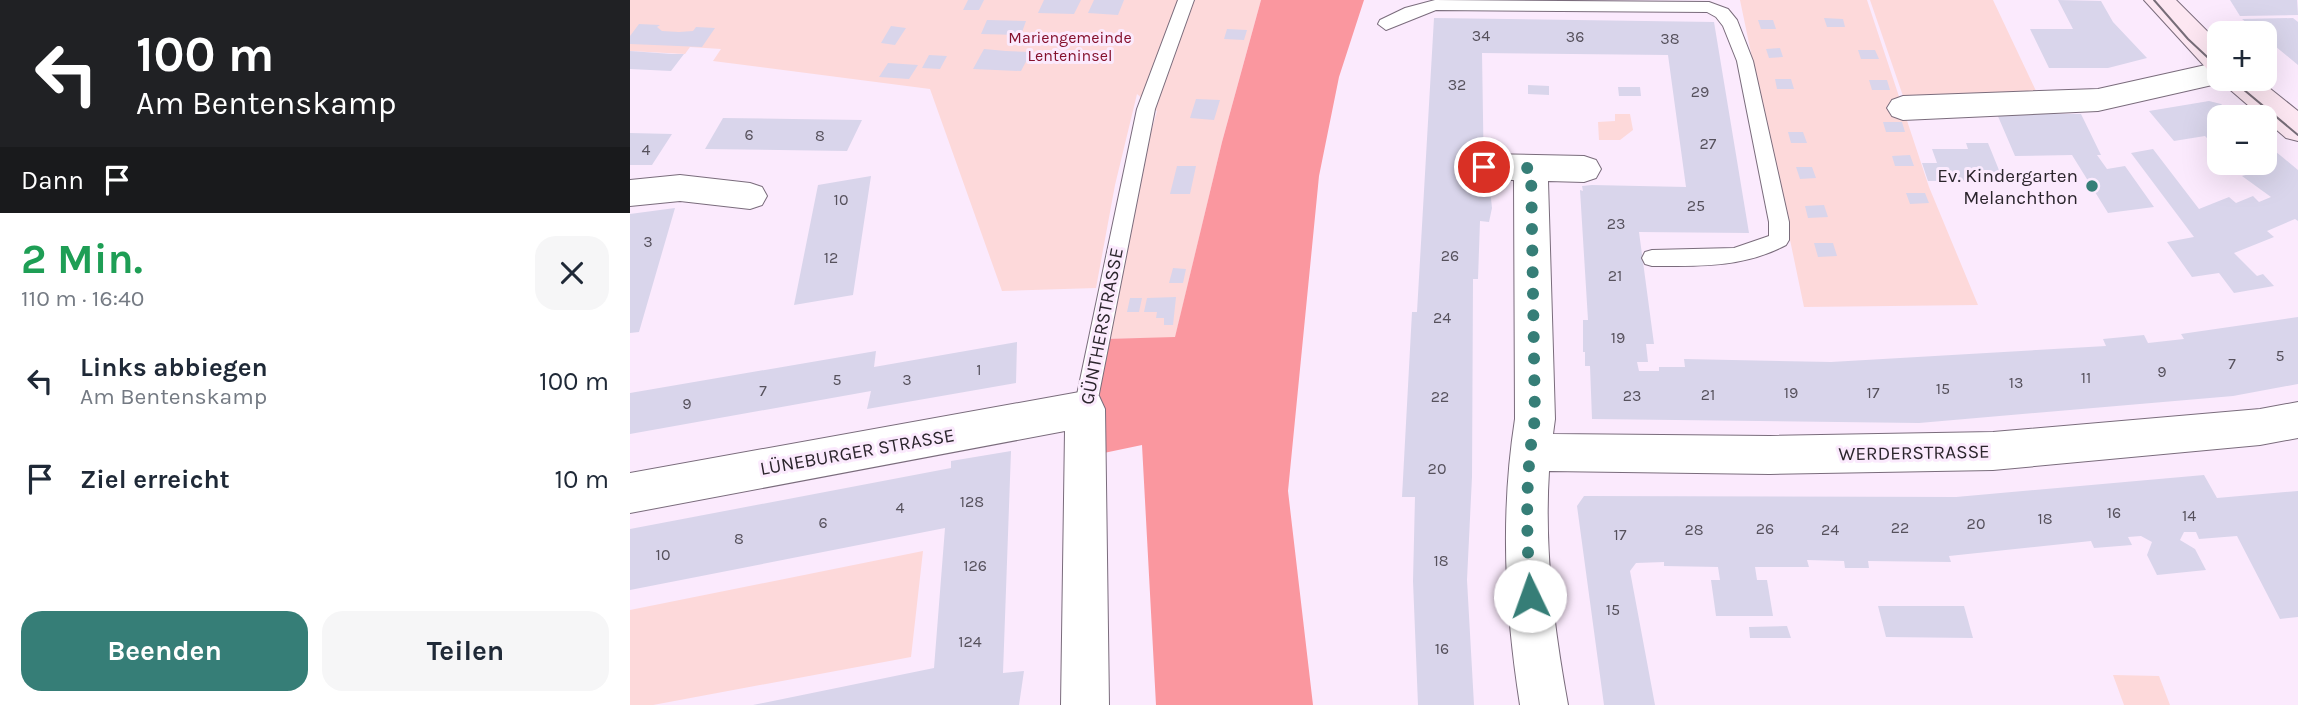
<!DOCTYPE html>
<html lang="de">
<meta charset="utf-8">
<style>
:root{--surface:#fff;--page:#f6f6f7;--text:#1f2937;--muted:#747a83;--accent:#367e77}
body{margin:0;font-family:Karla,sans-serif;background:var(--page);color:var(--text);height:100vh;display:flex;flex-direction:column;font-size:26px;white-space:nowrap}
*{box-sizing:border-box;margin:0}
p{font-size:23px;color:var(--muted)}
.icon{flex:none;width:38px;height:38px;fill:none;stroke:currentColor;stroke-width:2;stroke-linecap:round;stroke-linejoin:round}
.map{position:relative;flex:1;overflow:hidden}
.details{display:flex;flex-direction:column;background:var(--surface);width:630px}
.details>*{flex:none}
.top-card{background:#202124;color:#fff;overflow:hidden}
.tools{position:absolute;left:1577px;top:21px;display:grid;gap:14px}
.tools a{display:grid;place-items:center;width:70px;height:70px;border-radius:14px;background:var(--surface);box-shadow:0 7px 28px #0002;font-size:35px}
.pin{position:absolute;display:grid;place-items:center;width:60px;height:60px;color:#fff;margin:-30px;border:4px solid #fff;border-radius:50%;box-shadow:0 2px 7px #0007}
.me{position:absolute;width:77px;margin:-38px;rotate:357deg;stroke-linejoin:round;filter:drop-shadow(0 0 5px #0008)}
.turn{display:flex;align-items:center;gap:24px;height:147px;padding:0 21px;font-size:32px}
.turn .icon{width:91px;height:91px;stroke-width:2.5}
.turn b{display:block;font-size:49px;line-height:60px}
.then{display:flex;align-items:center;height:66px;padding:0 21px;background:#0003;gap:14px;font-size:26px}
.round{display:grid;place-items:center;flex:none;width:74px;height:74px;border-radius:21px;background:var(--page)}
.overview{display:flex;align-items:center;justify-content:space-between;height:119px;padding:0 21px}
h1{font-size:42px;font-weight:700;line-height:52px;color:#1e9e55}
.button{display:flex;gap:14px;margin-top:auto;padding:14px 21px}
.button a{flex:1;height:80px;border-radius:21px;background:var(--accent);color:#fff;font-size:28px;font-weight:700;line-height:80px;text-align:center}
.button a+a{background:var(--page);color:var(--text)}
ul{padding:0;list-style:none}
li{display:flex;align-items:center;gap:21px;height:98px;padding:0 21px}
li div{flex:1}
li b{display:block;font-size:26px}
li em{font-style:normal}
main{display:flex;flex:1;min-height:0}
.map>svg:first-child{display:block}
.green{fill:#fdd9da}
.forest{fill:#fa979f}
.building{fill:#d9d5eb}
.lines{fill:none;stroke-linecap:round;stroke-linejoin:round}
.lane-casing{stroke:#7a6c7c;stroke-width:2}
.street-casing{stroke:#7a6c7c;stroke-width:2}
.secondary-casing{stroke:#7a6c7c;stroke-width:2}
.lane{fill:#fff;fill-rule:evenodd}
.street{fill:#fff;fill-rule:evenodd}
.secondary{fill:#fde7f2;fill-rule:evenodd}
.tram{stroke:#776d78;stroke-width:2}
.route{stroke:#367e77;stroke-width:12;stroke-dasharray:0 21.6}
.poi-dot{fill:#367e77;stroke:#fbeafd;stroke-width:2.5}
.labels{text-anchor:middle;stroke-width:6;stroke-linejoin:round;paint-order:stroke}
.number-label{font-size:16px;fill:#56515c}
.far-park-label{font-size:16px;fill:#85112d;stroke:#fbeafd}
.poi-label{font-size:19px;fill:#2b252c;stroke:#fbeafd;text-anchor:end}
.street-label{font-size:19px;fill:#2b252c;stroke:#fbeafd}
</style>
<main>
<section class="details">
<div class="top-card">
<div class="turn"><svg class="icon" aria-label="left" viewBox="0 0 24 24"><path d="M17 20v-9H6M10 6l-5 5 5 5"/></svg><div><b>100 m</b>Am Bentenskamp</div></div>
<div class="then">Dann<svg class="icon" aria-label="arrive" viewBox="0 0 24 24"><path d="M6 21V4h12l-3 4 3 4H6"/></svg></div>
</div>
<div class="overview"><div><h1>2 Min.</h1><p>110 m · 16:40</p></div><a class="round"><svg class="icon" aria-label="close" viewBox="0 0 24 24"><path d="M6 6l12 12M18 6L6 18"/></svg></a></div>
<ul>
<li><svg class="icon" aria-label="left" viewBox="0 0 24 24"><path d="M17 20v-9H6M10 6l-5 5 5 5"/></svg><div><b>Links abbiegen</b><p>Am Bentenskamp</p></div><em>100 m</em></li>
<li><svg class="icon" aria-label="arrive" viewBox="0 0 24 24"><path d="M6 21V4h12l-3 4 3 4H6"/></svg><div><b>Ziel erreicht</b></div><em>10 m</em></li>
</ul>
<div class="button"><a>Beenden</a><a>Teilen</a></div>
</section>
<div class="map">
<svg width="1668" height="705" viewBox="0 0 1668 705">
<rect width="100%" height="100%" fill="#fbeafd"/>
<!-- green -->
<path class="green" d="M0,0H631L592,142L545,338L475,339L507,181L527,111L507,94L485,185L466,288L372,291L300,89L83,61L91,49L60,47L55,54L0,51Z
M1110,0H1237L1299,187L1348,305L1174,307Z
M1240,0H1363L1407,93L1273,96Z
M985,114H1000L1003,130L990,140H969L968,122L985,121Z
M293,551L281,657L23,705H0V610Z
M1483,675L1529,676L1540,705H1494Z"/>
<!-- forest -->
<path class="forest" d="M631,0H734L709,77L689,176L658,491L683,705H526L512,445L469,454L465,409L475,339L545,337L592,142Z"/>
<!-- building -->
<path class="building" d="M338,0H354L349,10H333Z
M414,0H451L444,14L408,13Z
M464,0H494L488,15L458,13Z
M1428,0L1471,1L1483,22L1517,58L1478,68H1419L1400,29H1443Z
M1600,0H1667L1668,15L1610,16Z
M804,18L1084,22L1119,233L1009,232L1024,344H1016L1018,362H1007L1009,371H1029V367H1055L1054,359L1201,362L1476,346L1473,339L1514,335L1518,343L1554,339L1551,334L1668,317V384L1603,396L1289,423L962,419L960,366H955V352H953V320H958L950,190L953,191L952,186L962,185L1056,187L1038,55L852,53L854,181H859L862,208L859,222L850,221L848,279H843L842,477L837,580L844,705H788L783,581L785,497H772L782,312H787Z
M1194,18L1213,19L1215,27H1197Z
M1663,18L1668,22V65L1634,37V33H1629L1612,19Z
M357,20L396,21L391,35L351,34Z
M1128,20H1143L1146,29H1131Z
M9,24L30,25L27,27L32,31L49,32L63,31L66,27L85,28L72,47L0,44V36Z
M261,26L276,28L265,45L251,43Z
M597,29L617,30L614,40L594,39Z
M1150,48L1153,57L1139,58L1136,49Z
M354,49L376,51L401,52L391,71L343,69Z
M1228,50H1245L1249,59H1231Z
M0,51L42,54H54L41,71L0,69Z
M299,55L317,56L310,69L292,68Z
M258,63L288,65L279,79L249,77Z
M1145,79H1161L1164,89H1147Z
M1239,80H1257L1260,90H1242Z
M898,85L919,86V95L898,94Z
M988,87H1010L1011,96H989Z
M566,99L590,100L584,120L560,118Z
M1579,101L1591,104L1606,117H1589V151L1575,136L1544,141L1519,111Z
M1367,114H1451L1471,155H1467L1477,169L1495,166L1524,207L1478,213L1442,155L1385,156Z
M93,118L163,119L232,120L217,151L75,149Z
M1253,122H1272L1275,132H1256Z
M1158,132H1173L1177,143H1161Z
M0,133L42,134L22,165H0Z
M1634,142L1668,170V221L1665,219L1637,231L1644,237L1604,253L1627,276L1633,274L1644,286L1604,293L1589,273L1562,277L1537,242L1564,237L1501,153L1523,149L1569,209L1599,197L1606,203L1623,196L1629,202L1641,197L1612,176L1619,174L1609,164L1602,163H1634Z
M1336,143H1358L1373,180L1298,181L1292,163H1307L1302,149H1338Z
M1280,155L1284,166H1265L1262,156Z
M547,166H566L560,194H540Z
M1166,167H1182L1186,178L1170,179Z
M241,176L223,295L164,305L188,185Z
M1276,193H1295L1299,203L1280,204Z
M1194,205L1198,217L1178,218L1175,206Z
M45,208L9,332L0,333V214Z
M1184,243H1203L1207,256L1188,257Z
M543,268L556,269L553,283H539Z
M546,297L543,325H534V318H526L527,312H514L517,298Z
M500,298H512L509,312H497Z
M387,342L386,383L237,409L241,391L0,434V393L246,351L244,367Z
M381,451L373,673L394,671L389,705H123L304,668L315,528L0,590V529L321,468V461Z
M1574,475L1587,498L1668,491V617L1650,619L1607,536L1569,539L1566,532H1554L1550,540L1565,549L1576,570L1527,575L1517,555L1522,542L1511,536L1498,537L1502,545L1464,548L1461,541L1319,556L1321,562L1238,561L1239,568H1215L1214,561L1177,560L1179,567H1125L1127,580H1137L1143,616H1086L1081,580H1090L1088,567L1034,566V562L1006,563L1000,571L1025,705H974L947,506L954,496L1326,497Z
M1248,606H1334L1343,638L1256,637Z
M1157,626L1161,638H1120L1119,627Z"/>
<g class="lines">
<defs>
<path id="lane" d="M548,0H564L525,109L466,409L463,416L455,419L447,416L444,409L507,109Z
M805,0L1079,2L1098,9L1107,20L1123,61L1159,222V240L1156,245C1113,268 1069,266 1022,266L1015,264L1012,258L1015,252L1022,250L1104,248L1139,236V222L1107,61L1093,26L1086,17L1077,12L806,10L756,30L748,24L750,20L775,8Z"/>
<path id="street" d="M1589,62V79H1601L1600,81L1468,111L1273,120L1262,116L1257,108L1262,100L1273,96L1468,89Z
M854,154L954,156L966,160L971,169L966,178L954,182L918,181L925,419L923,434L1140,436L1363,432L1630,409L1668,402V438L1630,445L1363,470L1140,474L919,471C914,550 924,628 938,705H890C875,609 870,515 885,419L884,180H854L842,176L837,167L842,158Z
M50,175L120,183L132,187L137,196L132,205L120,209L50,201L0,206V180Z
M455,391L469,396L475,409L479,705H431L435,431L0,513V473Z"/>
<path id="secondary" d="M1514,0H1546L1589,43V73L1578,70Z
M1592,79H1628L1668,111V141L1656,138L1597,87Z"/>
</defs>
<!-- lane casing -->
<use href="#lane" class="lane-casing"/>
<!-- street casing -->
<use href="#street" class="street-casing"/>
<!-- secondary casing -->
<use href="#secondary" class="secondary-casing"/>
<!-- lane -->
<use href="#lane" class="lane"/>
<!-- street -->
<use href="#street" class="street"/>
<!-- secondary -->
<use href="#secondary" class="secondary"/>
<!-- tram -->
<path class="tram" d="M1524,0L1558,39L1589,68
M1601,79L1668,135"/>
</g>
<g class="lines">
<!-- route -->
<path class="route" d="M854,167L901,168L905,419C894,478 897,536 900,596"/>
</g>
<!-- markers -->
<circle class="poi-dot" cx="1462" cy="186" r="7"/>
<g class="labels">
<!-- number labels -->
<g class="number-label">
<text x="851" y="41">34</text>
<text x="945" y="42">36</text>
<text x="1040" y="44">38</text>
<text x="827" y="90">32</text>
<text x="1070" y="97">29</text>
<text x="119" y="140">6</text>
<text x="190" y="141">8</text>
<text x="1078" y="149">27</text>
<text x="16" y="155">4</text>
<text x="211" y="205">10</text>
<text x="1066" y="211">25</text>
<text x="986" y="229">23</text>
<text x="18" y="247">3</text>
<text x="820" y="261">26</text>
<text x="201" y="263">12</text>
<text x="985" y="281">21</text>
<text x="812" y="323">24</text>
<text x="988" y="343">19</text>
<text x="1650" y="361">5</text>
<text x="1602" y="369">7</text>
<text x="349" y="375">1</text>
<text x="1532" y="377">9</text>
<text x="1456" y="383">11</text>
<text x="207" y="385">5</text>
<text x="277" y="385">3</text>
<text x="1386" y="388">13</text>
<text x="1313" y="394">15</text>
<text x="133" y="396">7</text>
<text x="1161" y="398">19</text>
<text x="1243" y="398">17</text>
<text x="1078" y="400">21</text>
<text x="1002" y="401">23</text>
<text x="810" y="402">22</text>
<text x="57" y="409">9</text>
<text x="807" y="474">20</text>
<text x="342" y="507">128</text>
<text x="270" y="513">4</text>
<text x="1484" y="518">16</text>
<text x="1559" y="521">14</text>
<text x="1415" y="524">18</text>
<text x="193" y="528">6</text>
<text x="1346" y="529">20</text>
<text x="1270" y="533">22</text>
<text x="1135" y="534">26</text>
<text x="1064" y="535">28</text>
<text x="1200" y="535">24</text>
<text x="990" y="540">17</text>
<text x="109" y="544">8</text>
<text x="33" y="560">10</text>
<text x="811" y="566">18</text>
<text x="345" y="571">126</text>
<text x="983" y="615">15</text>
<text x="340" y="647">124</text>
<text x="812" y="654">16</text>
</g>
<!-- far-park labels -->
<g class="far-park-label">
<text x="440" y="43">Mariengemeinde<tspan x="440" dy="18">Lenteninsel</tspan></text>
</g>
<!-- poi labels -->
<g class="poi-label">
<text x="1448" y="182">Ev. Kindergarten<tspan x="1448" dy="22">Melanchthon</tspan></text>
</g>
<!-- street labels -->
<g class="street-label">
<text transform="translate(471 326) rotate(-79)" y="7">GÜNTHERSTRASSE</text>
<text transform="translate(227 451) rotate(-10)" y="7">LÜNEBURGER STRASSE</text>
<text transform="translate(1284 452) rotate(-1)" y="7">WERDERSTRASSE</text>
</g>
</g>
</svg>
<div class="tools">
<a>+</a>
<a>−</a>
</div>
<div class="pin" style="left:854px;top:167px;background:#d93025"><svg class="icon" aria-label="arrive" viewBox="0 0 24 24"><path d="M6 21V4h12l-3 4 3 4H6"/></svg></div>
<svg class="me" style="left:900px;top:596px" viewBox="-20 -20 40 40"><circle r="19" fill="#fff"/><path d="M0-13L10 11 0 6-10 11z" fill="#367e77"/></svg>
</div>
</main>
